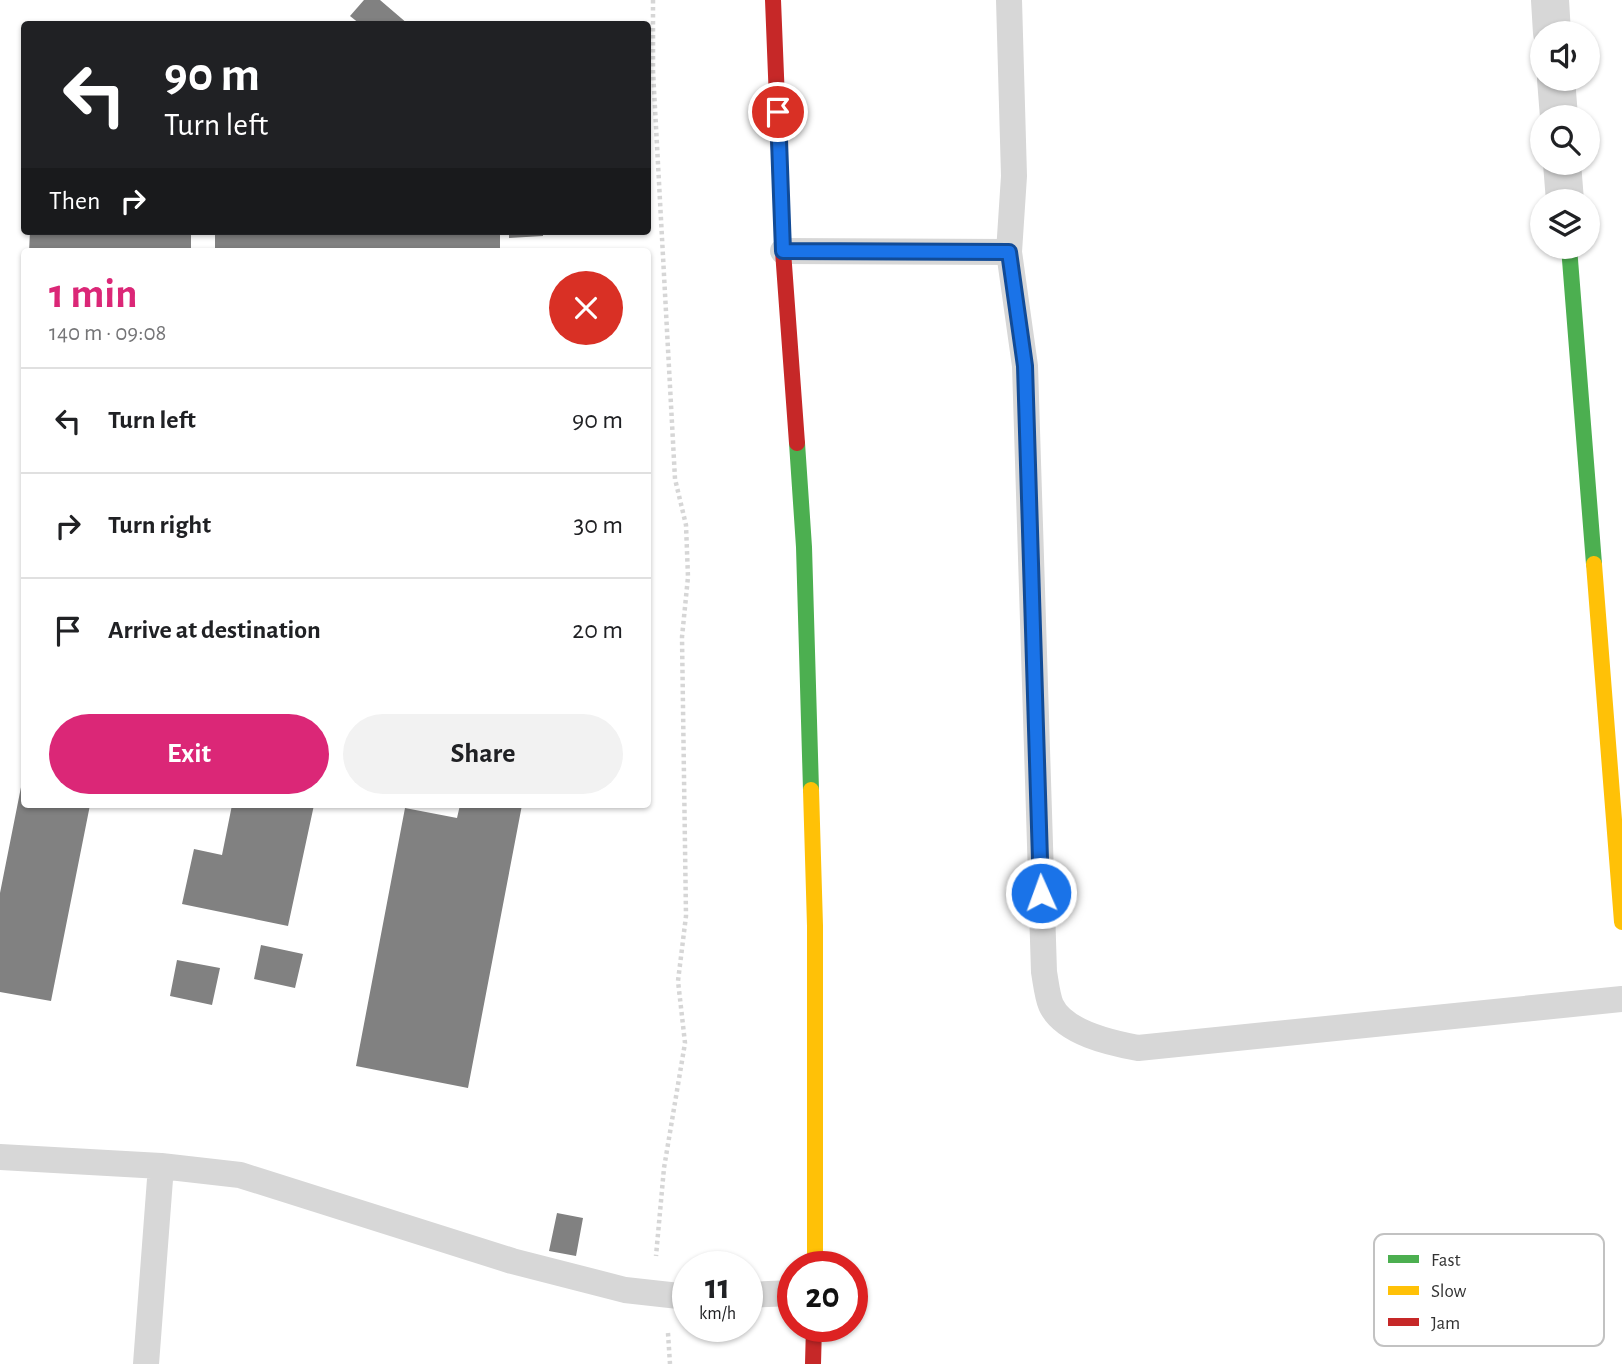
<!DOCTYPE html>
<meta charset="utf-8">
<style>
:root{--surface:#fff;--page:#f2f2f2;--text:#202124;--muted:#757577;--line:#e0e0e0;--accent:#db2777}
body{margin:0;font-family:"Alegreya Sans",sans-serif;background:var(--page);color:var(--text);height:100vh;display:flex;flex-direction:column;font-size:26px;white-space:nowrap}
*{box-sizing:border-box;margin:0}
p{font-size:23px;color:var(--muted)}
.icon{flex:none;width:38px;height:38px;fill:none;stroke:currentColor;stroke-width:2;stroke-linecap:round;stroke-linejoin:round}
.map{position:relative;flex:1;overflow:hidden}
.side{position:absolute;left:21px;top:248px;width:630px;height:560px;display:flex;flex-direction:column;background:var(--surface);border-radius:7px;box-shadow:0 2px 5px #0004}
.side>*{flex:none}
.top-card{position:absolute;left:21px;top:21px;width:630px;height:214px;border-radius:7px;box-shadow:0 2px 5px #0004;background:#202124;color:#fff;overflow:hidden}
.controls{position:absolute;left:1530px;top:21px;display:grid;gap:14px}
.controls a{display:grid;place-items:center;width:70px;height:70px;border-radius:50%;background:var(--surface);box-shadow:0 2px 5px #0004;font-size:35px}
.speed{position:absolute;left:672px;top:1251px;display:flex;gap:14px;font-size:35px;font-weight:700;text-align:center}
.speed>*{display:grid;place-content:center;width:91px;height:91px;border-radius:50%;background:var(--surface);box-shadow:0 2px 5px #0004;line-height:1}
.speed small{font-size:18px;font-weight:400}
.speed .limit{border:10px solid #d22;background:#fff;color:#111}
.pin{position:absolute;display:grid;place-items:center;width:60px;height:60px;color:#fff;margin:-30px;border:4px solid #fff;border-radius:50%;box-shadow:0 2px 7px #0007}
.me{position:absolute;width:77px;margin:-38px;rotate:358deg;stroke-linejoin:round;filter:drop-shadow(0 0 5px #0008)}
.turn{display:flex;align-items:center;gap:24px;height:147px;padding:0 28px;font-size:32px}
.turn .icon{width:91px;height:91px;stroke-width:2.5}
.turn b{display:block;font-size:49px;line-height:60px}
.then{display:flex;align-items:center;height:66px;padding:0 28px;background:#0003;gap:14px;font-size:26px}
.round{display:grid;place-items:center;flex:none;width:74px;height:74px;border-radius:37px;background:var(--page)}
.summary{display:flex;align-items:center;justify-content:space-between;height:119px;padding:0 28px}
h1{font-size:42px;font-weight:700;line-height:52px;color:var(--accent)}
.action{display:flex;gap:14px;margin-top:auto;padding:14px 28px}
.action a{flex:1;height:80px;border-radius:42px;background:var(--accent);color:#fff;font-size:28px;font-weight:700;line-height:80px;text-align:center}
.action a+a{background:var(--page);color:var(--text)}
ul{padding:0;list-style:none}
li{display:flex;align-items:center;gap:21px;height:105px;padding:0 28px;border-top:2px solid var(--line)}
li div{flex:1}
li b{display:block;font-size:26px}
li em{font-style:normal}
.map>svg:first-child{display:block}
.building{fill:#818181}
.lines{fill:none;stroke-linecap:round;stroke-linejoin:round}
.path{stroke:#d6d6d6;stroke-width:4.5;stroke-dasharray:3.5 3.5;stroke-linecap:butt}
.lane{stroke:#d7d7d7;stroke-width:26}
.street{stroke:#d7d7d7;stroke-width:38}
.fast{stroke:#4caf50;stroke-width:16}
.slow{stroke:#ffc107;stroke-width:16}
.jam{stroke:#c62828;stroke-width:16}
.route-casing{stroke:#114b97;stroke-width:18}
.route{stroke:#1a73e8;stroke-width:12}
.key{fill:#fff;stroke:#c2c2c2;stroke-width:2}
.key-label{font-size:19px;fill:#333}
</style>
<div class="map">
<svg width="1622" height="1364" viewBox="0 0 1622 1364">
<rect width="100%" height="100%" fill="#fff"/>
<!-- building -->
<path class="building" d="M364,0H380L408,24H360L350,16Z
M30,231H191V252H29Z
M215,231H500V252H215Z
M509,231H543V236L509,238Z
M23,777L24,805H90L51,1001L0,992V893Z
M232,805H314L288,926L182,904L194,849L222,855Z
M460,805H522L468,1088L356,1066L405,808L457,818Z
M261,945L303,954L295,988L254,979Z
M177,960L220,968L212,1005L170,996Z
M557,1213L583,1218L576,1256L549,1251Z"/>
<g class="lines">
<!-- path -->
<path class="path" d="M653,0V71L675,479L686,525L688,577L682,637L686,916L678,981L685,1043L664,1168L656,1256
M668,1333L670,1364"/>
<!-- lane -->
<path class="lane" d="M783,251L1009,252L1025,366L1044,972C1046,983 1047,995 1051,1005C1064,1033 1111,1043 1138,1048L1622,999
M1009,252L1014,176L1009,0
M0,1157L161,1166L240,1175L512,1261L625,1290L688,1297
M747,1295L793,1293
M146,1364L161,1166"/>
<!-- street -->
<path class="street" d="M1550,0L1552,33
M1556,79L1559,117
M1562,163L1565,201"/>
<!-- fast -->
<path class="fast" d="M1569,247L1594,564
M797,443L804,547L811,790"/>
<!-- slow -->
<path class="slow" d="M1594,564L1622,922
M811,790L815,926V1267"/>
<!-- jam -->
<path class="jam" d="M773,0L783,251L797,443
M813,1364L814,1326"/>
</g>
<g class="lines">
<defs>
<path id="route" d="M778,112L783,251L1009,252L1025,366L1041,893"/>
</defs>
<!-- route casing -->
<use href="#route" class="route-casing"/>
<!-- route -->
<use href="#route" class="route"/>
</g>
<!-- legend -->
<rect x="1374" y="1234" width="230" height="112" rx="10" class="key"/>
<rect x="1388" y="1255" width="31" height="8" fill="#4caf50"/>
<rect x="1388" y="1286" width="31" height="9" fill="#ffc107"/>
<rect x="1388" y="1318" width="31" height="8" fill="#c62828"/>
<g class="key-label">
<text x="1431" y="1266">Fast</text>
<text x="1431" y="1297">Slow</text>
<text x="1431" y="1329">Jam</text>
</g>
</svg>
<div class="controls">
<a><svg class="icon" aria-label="sound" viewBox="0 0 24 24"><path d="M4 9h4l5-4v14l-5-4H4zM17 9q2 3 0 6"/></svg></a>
<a><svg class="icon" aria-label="search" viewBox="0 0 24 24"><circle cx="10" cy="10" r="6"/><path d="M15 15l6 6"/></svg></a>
<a><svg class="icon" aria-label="layers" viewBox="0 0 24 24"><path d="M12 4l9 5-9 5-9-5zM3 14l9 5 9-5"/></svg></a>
</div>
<div class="speed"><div>11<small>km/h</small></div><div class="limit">20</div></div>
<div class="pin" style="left:778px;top:112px;background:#d93025"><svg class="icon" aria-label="arrive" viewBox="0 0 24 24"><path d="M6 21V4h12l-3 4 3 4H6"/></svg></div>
<svg class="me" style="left:1041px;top:893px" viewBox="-20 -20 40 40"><circle r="17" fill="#1a73e8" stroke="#fff" stroke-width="3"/><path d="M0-11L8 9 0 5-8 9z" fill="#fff"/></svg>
<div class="top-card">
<div class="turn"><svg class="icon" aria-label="left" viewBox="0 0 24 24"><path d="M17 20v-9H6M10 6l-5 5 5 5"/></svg><div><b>90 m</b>Turn left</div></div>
<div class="then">Then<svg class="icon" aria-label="right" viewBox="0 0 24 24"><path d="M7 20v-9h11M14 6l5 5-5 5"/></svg></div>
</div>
<section class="side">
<div class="summary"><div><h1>1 min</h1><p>140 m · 09:08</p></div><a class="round" style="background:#d93025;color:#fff"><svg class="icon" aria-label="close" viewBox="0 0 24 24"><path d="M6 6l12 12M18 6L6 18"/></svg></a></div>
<ul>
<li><svg class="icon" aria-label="left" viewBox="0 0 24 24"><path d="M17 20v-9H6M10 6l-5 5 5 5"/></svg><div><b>Turn left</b></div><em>90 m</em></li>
<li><svg class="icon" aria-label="right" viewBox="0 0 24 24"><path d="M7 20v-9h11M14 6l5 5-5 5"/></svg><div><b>Turn right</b></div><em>30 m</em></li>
<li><svg class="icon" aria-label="arrive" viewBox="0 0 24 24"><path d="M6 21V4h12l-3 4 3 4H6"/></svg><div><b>Arrive at destination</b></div><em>20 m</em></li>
</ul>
<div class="action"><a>Exit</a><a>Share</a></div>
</section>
</div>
